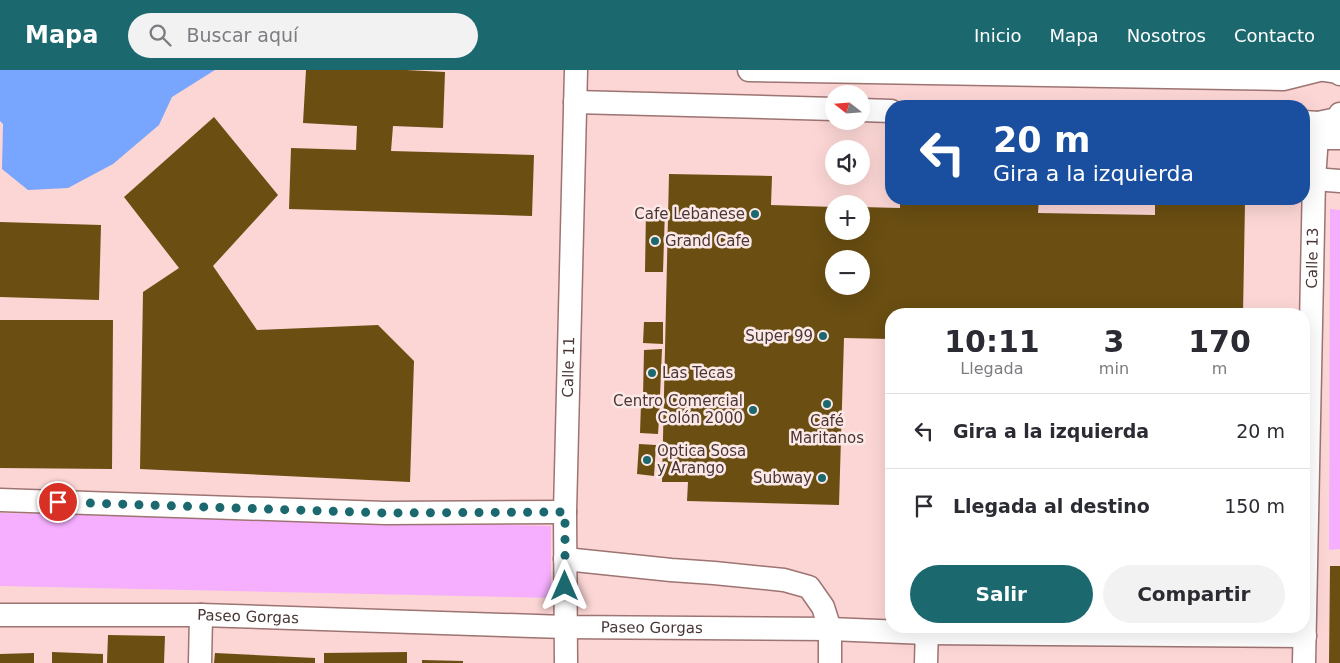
<!DOCTYPE html>
<html lang="es">
<meta charset="utf-8">
<style>
:root{--surface:#fff;--page:#f2f2f3;--text:#2b2b33;--muted:#7c7c81;--line:#e1e1e2;--accent:#1b686e}
body{margin:0;font-family:"DejaVu Sans",sans-serif;background:var(--page);color:var(--text);height:100vh;display:flex;flex-direction:column;font-size:19px;white-space:nowrap}
*{box-sizing:border-box;margin:0}
p{font-size:16px;color:var(--muted)}
.icon{flex:none;width:28px;height:28px;fill:none;stroke:currentColor;stroke-width:2;stroke-linecap:round;stroke-linejoin:round}
.map{position:relative;flex:1;overflow:hidden}
.side{position:absolute;left:885px;top:238px;width:425px;height:325px;display:flex;flex-direction:column;background:var(--surface);border-radius:20px;box-shadow:0 5px 20px #0002}
.side>*{flex:none}
.hud{position:absolute;left:885px;top:30px;width:425px;height:105px;border-radius:20px;box-shadow:0 5px 20px #0002;background:#1a4fa0;color:#fff;overflow:hidden}
.needle{width:32px;rotate:287deg}
.fabs{position:absolute;left:825px;top:15px;display:grid;gap:10px}
.fabs a{display:grid;place-items:center;width:45px;height:45px;border-radius:50%;background:var(--surface);box-shadow:0 5px 20px #0002;font-size:25px}
.pin{position:absolute;display:grid;place-items:center;width:42px;height:42px;color:#fff;margin:-21px;border:2px solid #fff;border-radius:50%;box-shadow:0 1px 5px #0007}
.me{position:absolute;width:55px;margin:-28px;rotate:0deg;stroke-linejoin:round;filter:drop-shadow(0 0 4px #0008)}
.turn{display:flex;align-items:center;gap:18px;height:105px;padding:0 25px;font-size:22px}
.turn .icon{width:65px;height:65px;stroke-width:2.5}
.turn b{display:block;font-size:35px;line-height:42px}
.eta{display:flex;justify-content:space-evenly;align-items:center;height:85px;text-align:center}
.eta b{font-size:30px;font-weight:600;line-height:35px}
.cta{display:flex;gap:10px;margin-top:auto;padding:10px 25px}
.cta a{flex:1;height:58px;border-radius:30px;background:var(--accent);color:#fff;font-size:20px;font-weight:600;line-height:58px;text-align:center}
.cta a+a{background:var(--page);color:var(--text)}
ul{padding:0;list-style:none}
li{display:flex;align-items:center;gap:15px;height:75px;padding:0 25px;border-top:1px solid var(--line)}
li div{flex:1}
li b{display:block;font-size:19px}
li em{font-style:normal}
header{display:flex;align-items:center;gap:30px;box-sizing:border-box;height:70px;padding:0 25px;background:var(--accent);color:#fff}
header strong{font-size:24px}
nav{display:flex;gap:28px;margin-inline-start:auto;font-size:18px}
.search{width:350px;height:45px;background:var(--page);display:flex;align-items:center;gap:12px;box-sizing:border-box;padding:0 18px;border-radius:28px;color:var(--muted);font-size:19px}
.map>svg:first-child{display:block}
.green{fill:#f5affe}
.water{fill:#78a5fd}
.building{fill:#6a4e12;fill-rule:evenodd}
.lines{fill:none;stroke-linecap:round;stroke-linejoin:round}
.minor-casing{stroke:#9d7472;stroke-width:25}
.minor{stroke:#fff;stroke-width:22}
.route{stroke:#1b686e;stroke-width:9;stroke-dasharray:0 16.2}
.poi-dot{fill:#1b686e;stroke:#fce9e7;stroke-width:2}
.labels{text-anchor:middle;stroke-width:5;stroke-linejoin:round;paint-order:stroke}
.poi-label{font-size:15px;fill:#483635;stroke:#fce9e7;text-anchor:end}
.street-label{font-size:15px;fill:#483635;stroke:#fce9e7}
</style>
<header>
<strong>Mapa</strong>
<div class="search"><svg class="icon" aria-label="search" viewBox="0 0 24 24"><circle cx="10" cy="10" r="6"/><path d="M15 15l6 6"/></svg>Buscar aquí</div>
<nav><a>Inicio</a><a>Mapa</a><a>Nosotros</a><a>Contacto</a></nav>
</header>
<div class="map">
<svg width="1340" height="593" viewBox="0 0 1340 593">
<rect width="100%" height="100%" fill="#fbd6d4"/>
<!-- green -->
<path class="green" d="M1330,139L1340,140V479L1329,480Z
M0,443L551,456V528L0,516Z"/>
<!-- water -->
<path class="water" d="M0,0H215L172,27L159,55L113,94L68,118L28,120L2,99L3,54L0,51Z"/>
<!-- building -->
<path class="building" d="M306,0H406L445,2L443,58L393,56L391,81L534,85L532,146L289,139L291,78L356,80L357,56L303,53Z
M214,47L278,125L213,196L257,260L378,255L414,291L410,412L140,399L143,222L179,198L124,127Z
M669,104L772,106L771,135L834,137V161H861V137L900,138V129H1039L1038,143L1155,145V129H1219V133H1245L1243,244H891V269L844,268L839,435L687,431L688,412H662ZM834,189H861V216H834Z
M665,139L663,202H645L646,140Z
M0,152L101,155L99,230L0,227Z
M0,250H113L112,399L0,398Z
M644,252H663V274L643,273Z
M662,279L660,326L643,327L644,280Z
M641,333H660L658,364L640,363Z
M639,374L656,375L654,406L637,404Z
M1330,496H1340V593H1329Z
M108,565L165,566L164,593H107Z
M52,582L103,584V593H52Z
M407,582V593H324V583Z
M34,583V593H0V584Z
M215,583L315,588V593H214Z
M422,590L463,591V593H422Z"/>
<g class="lines">
<defs>
<g id="minor">
<path d="M749,0L1283,9L1319,0"/>
<path d="M1324,0L1337,2L1340,4"/>
<path d="M575,32L834,39"/>
<path d="M861,40L891,41"/>
<path d="M1304,52L1318,53L1337,49L1340,44"/>
<path d="M1317,68H1340"/>
<path d="M1314,109L1340,111"/>
<path d="M0,430L385,443L565,442"/>
<path d="M565,489L671,500L714,503L784,510L809,517L823,537L830,559V593"/>
<path id="s1" d="M0,545H201L565,557L830,559L927,563L1305,566"/>
<path d="M200,593L201,545"/>
<path id="s2" d="M566,593L565,442L576,0"/>
<path d="M926,593L927,556"/>
<path id="s3" d="M1304,593L1314,109L1318,53"/>
</g>
</defs>
<!-- minor casing -->
<use href="#minor" class="minor-casing"/>
<!-- minor -->
<use href="#minor" class="minor"/>
</g>
<g class="lines">
<!-- route -->
<path class="route" d="M58,432L385,443L565,442V516"/>
</g>
<!-- markers -->
<g class="poi-dot">
<circle cx="755" cy="144" r="5"/>
<circle cx="655" cy="171" r="5"/>
<circle cx="823" cy="266" r="5"/>
<circle cx="652" cy="303" r="5"/>
<circle cx="827" cy="334" r="5"/>
<circle cx="753" cy="340" r="5"/>
<circle cx="647" cy="390" r="5"/>
<circle cx="822" cy="408" r="5"/>
</g>
<g class="labels">
<!-- poi labels -->
<g class="poi-label">
<text x="745" y="149">Cafe Lebanese</text>
<text x="665" y="176" text-anchor="start">Grand Cafe</text>
<text x="813" y="271">Super 99</text>
<text x="662" y="308" text-anchor="start">Las Tecas</text>
<text x="743" y="336">Centro Comercial<tspan x="743" dy="17">Colón 2000</tspan></text>
<text x="827" y="356" text-anchor="middle">Café<tspan x="827" dy="17">Maritanos</tspan></text>
<text x="657" y="386" text-anchor="start">Optica Sosa<tspan x="657" dy="17">y Arango</tspan></text>
<text x="812" y="413">Subway</text>
</g>
<!-- street labels -->
<g class="street-label">
<text dy="5" stroke="none"><textPath href="#s3" startOffset="405">Calle 13</textPath></text>
<text dy="5" stroke="none"><textPath href="#s2" startOffset="296">Calle 11</textPath></text>
<text dy="5" stroke="none"><textPath href="#s1" startOffset="248">Paseo Gorgas</textPath></text>
<text dy="5" stroke="none"><textPath href="#s1" startOffset="652">Paseo Gorgas</textPath></text>
</g>
</g>
</svg>
<div class="fabs">
<a><svg class="needle" viewBox="-14 -14 28 28"><path d="M0-13l5 13h-10z" fill="#e53935"/><path d="M0 13l5-13h-10z" fill="#7c7c81"/></svg></a>
<a><svg class="icon" aria-label="sound" viewBox="0 0 24 24"><path d="M4 9h4l5-4v14l-5-4H4zM17 9q2 3 0 6"/></svg></a>
<a>+</a>
<a>−</a>
</div>
<div class="pin" style="left:58px;top:432px;background:#d93025"><svg class="icon" aria-label="arrive" viewBox="0 0 24 24"><path d="M6 21V4h12l-3 4 3 4H6"/></svg></div>
<svg class="me" style="left:565px;top:516px" viewBox="-20 -20 40 40"><path d="M0-17L14 15 0 8-14 15z" fill="#1b686e" stroke="#fff" stroke-width="4"/></svg>
<div class="hud">
<div class="turn"><svg class="icon" aria-label="left" viewBox="0 0 24 24"><path d="M17 20v-9H6M10 6l-5 5 5 5"/></svg><div><b>20 m</b>Gira a la izquierda</div></div>
</div>
<section class="side">
<div class="eta">
<div><b>10:11</b><p>Llegada</p></div>
<div><b>3</b><p>min</p></div>
<div><b>170</b><p>m</p></div>
</div>
<ul>
<li><svg class="icon" aria-label="left" viewBox="0 0 24 24"><path d="M17 20v-9H6M10 6l-5 5 5 5"/></svg><div><b>Gira a la izquierda</b></div><em>20 m</em></li>
<li><svg class="icon" aria-label="arrive" viewBox="0 0 24 24"><path d="M6 21V4h12l-3 4 3 4H6"/></svg><div><b>Llegada al destino</b></div><em>150 m</em></li>
</ul>
<div class="cta"><a>Salir</a><a>Compartir</a></div>
</section>
</div>
